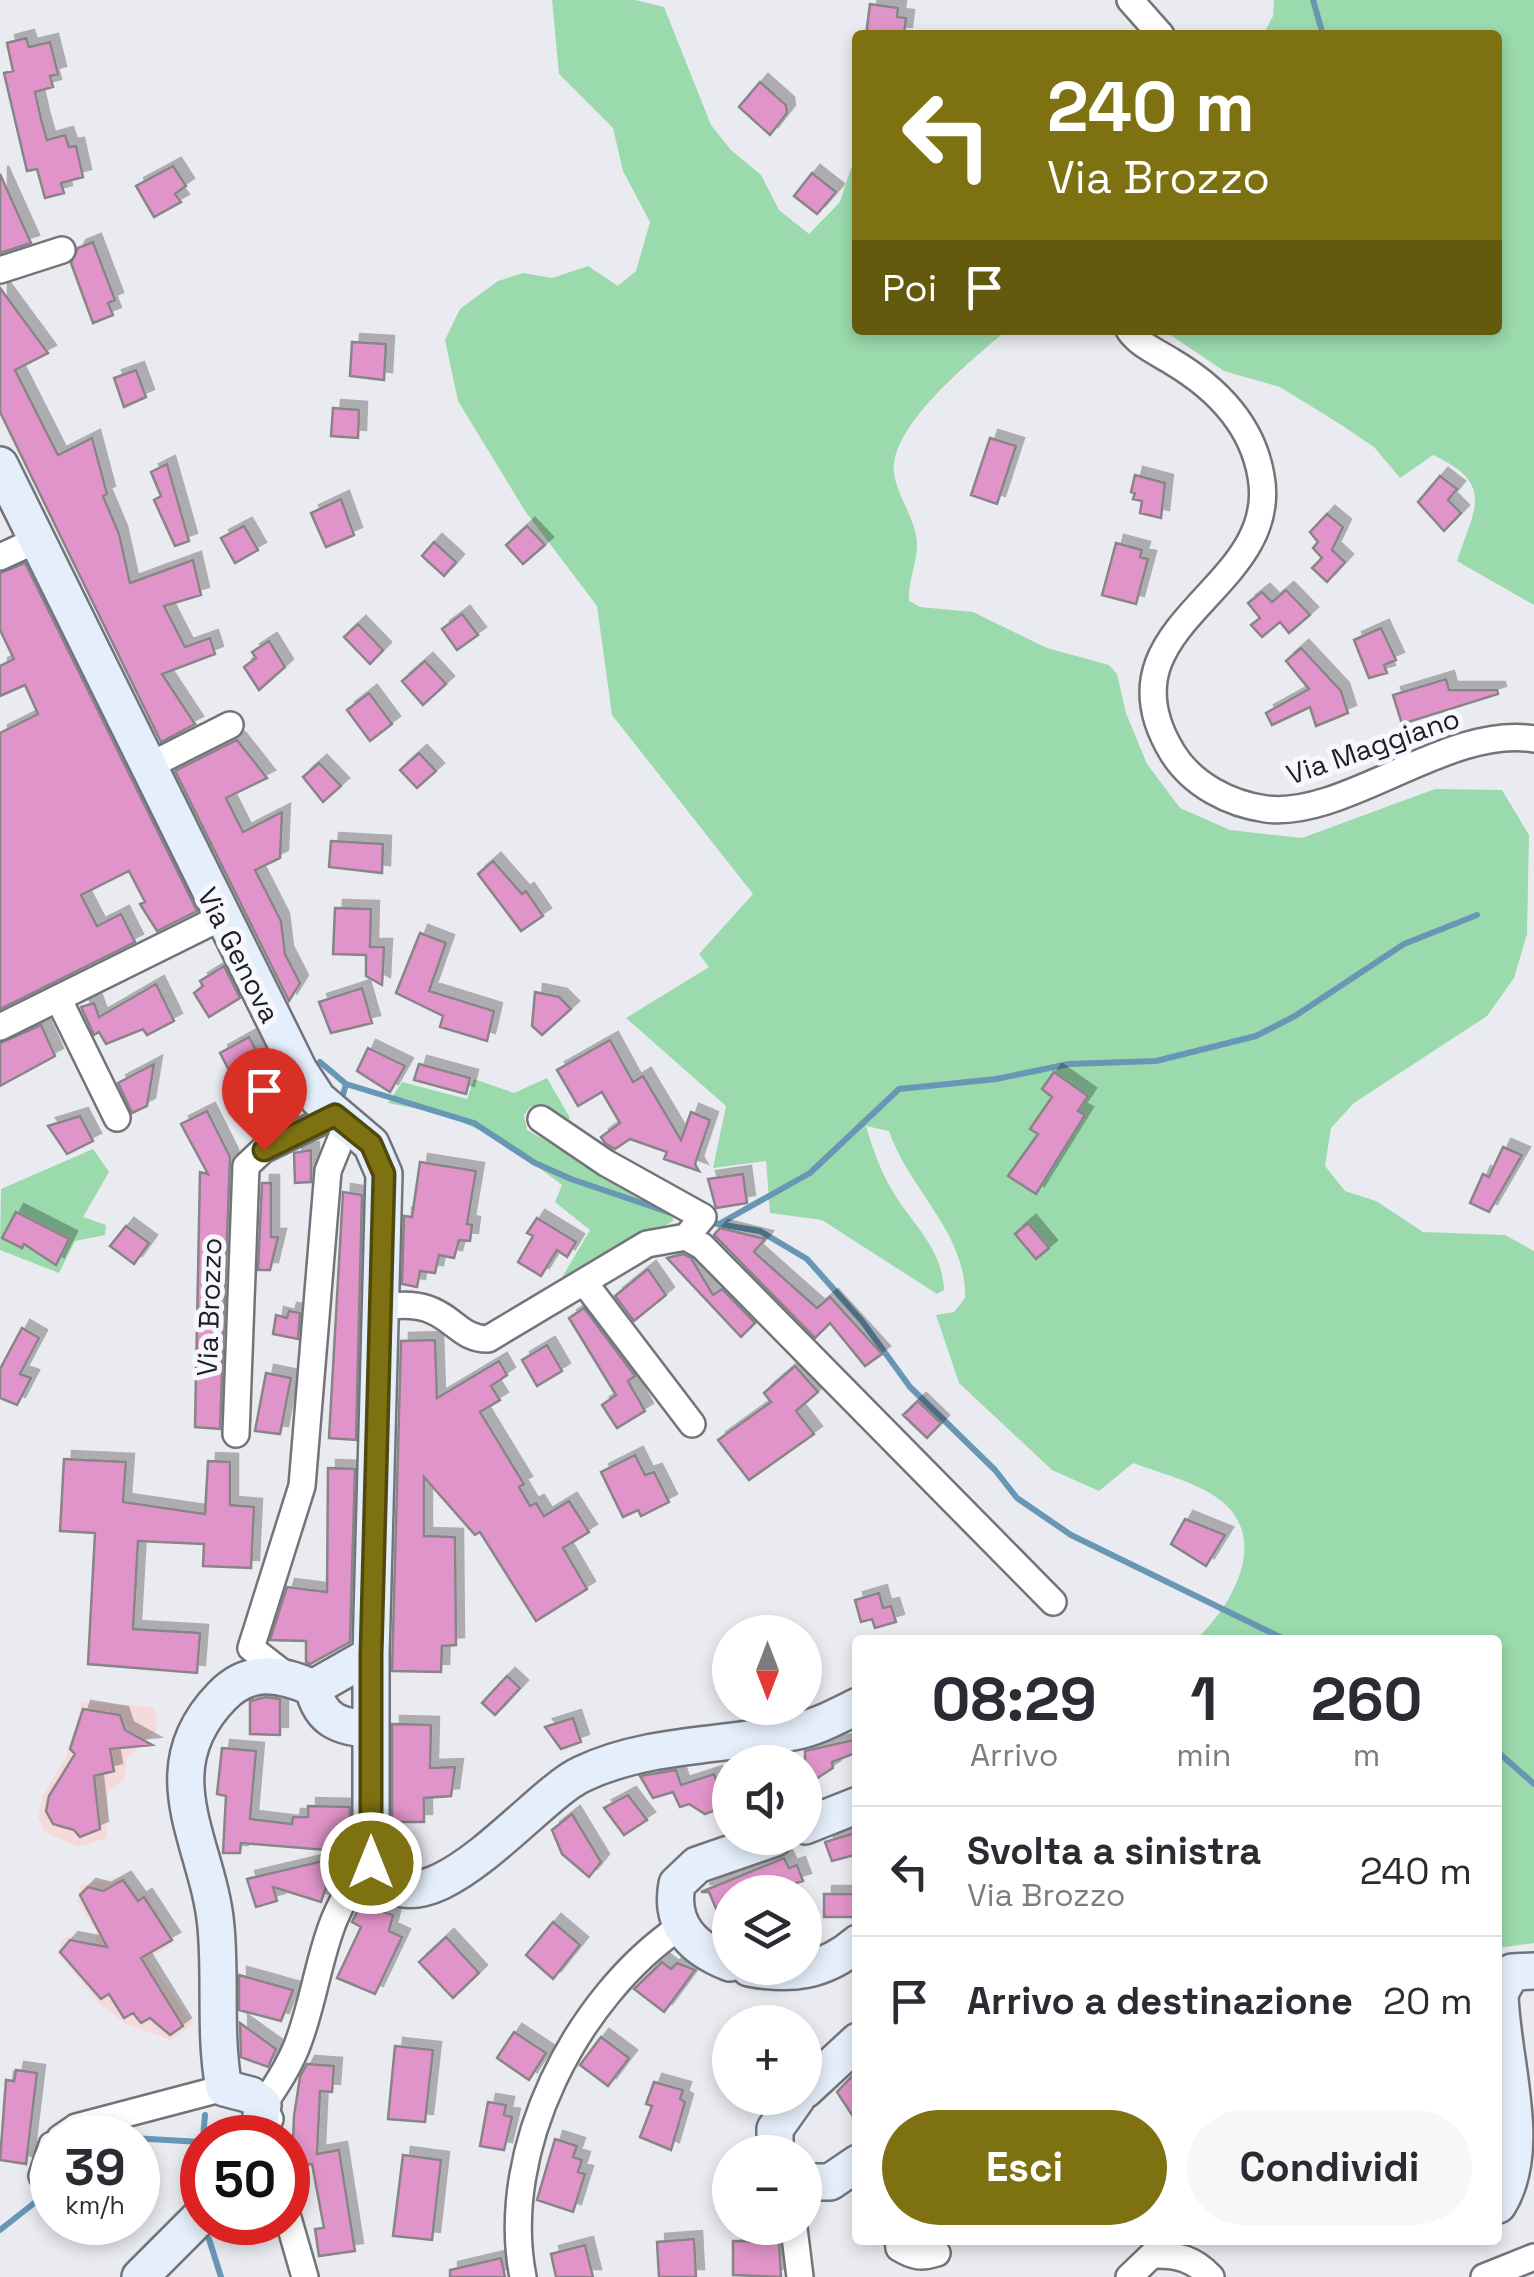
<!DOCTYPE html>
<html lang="it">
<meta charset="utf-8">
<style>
:root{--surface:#fff;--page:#f7f7f7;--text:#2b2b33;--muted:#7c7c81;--line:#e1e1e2;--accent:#7d7111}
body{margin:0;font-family:"Space Grotesk",sans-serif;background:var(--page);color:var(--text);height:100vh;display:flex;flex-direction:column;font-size:38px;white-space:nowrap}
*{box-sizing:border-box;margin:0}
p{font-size:32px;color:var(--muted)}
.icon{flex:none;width:55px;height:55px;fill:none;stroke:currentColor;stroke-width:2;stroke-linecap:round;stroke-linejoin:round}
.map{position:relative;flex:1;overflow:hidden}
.drawer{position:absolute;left:852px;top:1635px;width:650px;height:610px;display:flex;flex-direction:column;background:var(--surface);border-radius:10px;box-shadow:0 5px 15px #0003}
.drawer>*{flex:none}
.banner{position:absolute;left:852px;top:30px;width:650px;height:305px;border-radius:10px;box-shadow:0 5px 15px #0003;background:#7d7111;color:#fff;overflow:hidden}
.needle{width:65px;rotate:180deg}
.controls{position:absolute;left:712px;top:1615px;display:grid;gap:20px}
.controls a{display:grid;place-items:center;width:110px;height:110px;border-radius:50%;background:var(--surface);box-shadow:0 5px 15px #0003;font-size:50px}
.speed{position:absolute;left:30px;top:2115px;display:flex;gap:20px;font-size:50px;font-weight:700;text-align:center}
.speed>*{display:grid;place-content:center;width:130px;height:130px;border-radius:50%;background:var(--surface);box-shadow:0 5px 15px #0003;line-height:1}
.speed small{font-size:25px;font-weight:400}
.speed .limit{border:15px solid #d22;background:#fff;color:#111}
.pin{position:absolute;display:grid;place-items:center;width:85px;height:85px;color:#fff;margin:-102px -42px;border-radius:50% 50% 50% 0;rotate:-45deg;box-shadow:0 0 10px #0007}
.pin .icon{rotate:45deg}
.me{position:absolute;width:110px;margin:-55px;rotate:0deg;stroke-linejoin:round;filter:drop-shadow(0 0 8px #0008)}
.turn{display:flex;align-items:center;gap:35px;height:210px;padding:0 30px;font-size:45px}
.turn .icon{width:130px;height:130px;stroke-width:2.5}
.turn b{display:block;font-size:70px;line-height:85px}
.then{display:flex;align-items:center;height:95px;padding:0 30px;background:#0003;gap:20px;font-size:38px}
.eta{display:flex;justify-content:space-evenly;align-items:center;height:170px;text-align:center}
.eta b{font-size:60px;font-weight:600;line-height:70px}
.action{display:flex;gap:20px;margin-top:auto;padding:20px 30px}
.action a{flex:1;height:115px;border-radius:60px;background:var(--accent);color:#fff;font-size:40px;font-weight:600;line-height:115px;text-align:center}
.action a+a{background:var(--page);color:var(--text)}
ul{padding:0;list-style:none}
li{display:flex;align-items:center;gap:30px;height:130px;padding:0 30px;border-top:2px solid var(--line)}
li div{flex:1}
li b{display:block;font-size:38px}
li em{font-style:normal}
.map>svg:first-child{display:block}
.education{fill:#f5dadc}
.green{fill:#9adaac}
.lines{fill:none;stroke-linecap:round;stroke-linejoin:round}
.stream{stroke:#6897b6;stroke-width:6}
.building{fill:#e194c9;stroke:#898487;stroke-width:2.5;filter:url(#shadow)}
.street-casing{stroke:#73747a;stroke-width:30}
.secondary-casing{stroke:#73747a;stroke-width:40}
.street{stroke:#fff;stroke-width:25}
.secondary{stroke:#e5effb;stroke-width:35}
.route-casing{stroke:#51490b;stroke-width:25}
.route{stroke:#7d7111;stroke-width:18}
.labels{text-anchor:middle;stroke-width:10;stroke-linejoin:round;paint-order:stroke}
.street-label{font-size:28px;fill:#1e1f21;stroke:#f7f8ff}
</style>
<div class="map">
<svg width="1534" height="2277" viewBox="0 0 1534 2277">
<defs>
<filter id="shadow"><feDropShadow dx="8" dy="-8" stdDeviation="0" flood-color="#0004"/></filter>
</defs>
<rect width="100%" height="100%" fill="#eaebf1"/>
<!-- education -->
<path class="education" d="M82,1702L153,1707L157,1718L156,1731L127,1758L124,1780L108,1792L107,1838L79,1847L44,1832L38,1816L43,1796L66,1757Z
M124,1876L138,1896L145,1892L175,1942L148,1959L193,2024L171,2040L126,2024L101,2005L58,1954L62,1939L71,1936L85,1946L95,1942L97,1933L77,1900L81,1885Z"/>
<!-- green -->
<path class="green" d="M552,0H635L664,7L711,125L731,150L761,175L779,210L809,234L840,202L851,168L857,163L858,330H1007C974,358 888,427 894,473C897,497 918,522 917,547C916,566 908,581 909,601L920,607L973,612L1047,648L1109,665L1117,674L1126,713L1147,764L1180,808L1230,830L1302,838L1435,789L1502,790L1529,835L1527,934L1514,978L1487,1016L1354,1103L1331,1128L1325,1166L1345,1191L1376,1201L1423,1232L1505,1235L1534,1251V1943L1498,1948V1640H1196C1229,1608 1269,1545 1225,1504C1202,1483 1162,1474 1133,1463L1099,1491L1052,1470L959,1383L936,1315L954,1312L965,1298C967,1233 909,1190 889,1131L866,1126C872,1146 879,1167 889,1185C909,1222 942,1245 944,1290L937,1294L822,1220L770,1213L766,1161L713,1168L726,1106L626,1018L709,967L699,954L753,894L612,715L597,606L525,511L458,401L445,340L460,309L498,281L523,273L552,278L588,266L618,286L636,271L650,222L623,171L613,128L559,74Z
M1274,0H1534V605L1457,561C1475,507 1495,484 1433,455L1400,478L1374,447L1340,424L1280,387L1224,371L1163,330H1498V35H1263L1273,16Z
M547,1078L570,1118L567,1121L544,1105L530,1107L524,1115L527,1130L674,1212L673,1221L554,1291L590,1230L555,1202L562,1185L502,1140L443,1114L388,1103L402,1082L467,1099L474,1079L514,1093Z
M93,1149L109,1172L83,1217L106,1225L105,1235L75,1241L59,1273L0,1250L1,1189Z"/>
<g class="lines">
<!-- stream -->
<path class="stream" d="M1313,0L1323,35
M320,1062L346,1084L474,1123L535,1163L571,1179L674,1214
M343,1095L346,1084
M706,1222L760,1231L807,1259L862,1321L910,1387L995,1470L1017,1498L1071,1535L1286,1640
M719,1224L810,1173L899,1089L996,1079L1069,1064L1156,1061L1256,1036L1295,1016L1404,944L1477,915
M1498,1752L1534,1784
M132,2138L201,2142
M199,2186L205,2115
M0,2230L52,2189
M209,2239L221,2277"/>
</g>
<!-- building -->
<path class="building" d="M870,4L898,8L897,17L906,18L904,35H866Z
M26,38L29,47L50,42L58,74L50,76L53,87L35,92L41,119L47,140L65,135L69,147L76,146L83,177L61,183L64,193L45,198L37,169L27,171L4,73L13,71L7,43Z
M760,82L786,105L787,113L770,135L739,107Z
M173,166L186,186L175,194L181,202L154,217L136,186Z
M812,173L836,192L817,214L794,196Z
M0,174L31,243L0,253Z
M93,242L115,300L108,303L113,315L93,323L71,263L78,248Z
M0,288L48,353L15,370L58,455L92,438L107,494L103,496L119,534L130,583L193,560L201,595L164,606L185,647L210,638L215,654L162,674L195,724L161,742L0,412Z
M352,342L386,344L384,380L350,376Z
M136,370L146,397L124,407L114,378Z
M333,408L359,410L358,438L331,436Z
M990,438L1016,446L997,504L971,495Z
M167,464L189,541L175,546L154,500L161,496L151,472Z
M1135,475L1165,483L1161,518L1140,513L1142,501L1133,499L1135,493L1131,492Z
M1440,476L1457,489L1448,500L1461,513L1444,531L1418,502Z
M341,499L354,535L326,547L311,513Z
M1327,514L1343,527L1332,550L1345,562L1327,582L1312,568L1322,558L1313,548L1318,542L1310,532Z
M244,526L258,550L235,563L221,538Z
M527,526L545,545L523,564L506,545Z
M434,542L456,562L444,576L422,556Z
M1116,543L1142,550L1140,557L1148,559L1136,604L1102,595Z
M25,563L197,911L157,931L140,904L145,902L129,871L81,895L97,926L121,914L135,942L0,1009V733L38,714L25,685L0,696V666L14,659L0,630V573Z
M1286,590L1310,615L1289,633L1280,622L1262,637L1251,625L1260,618L1248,603L1262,592L1272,602Z
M462,614L478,635L457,650L442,629Z
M358,624L383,650L370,664L344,637Z
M1381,628L1396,660L1384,665L1387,673L1369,678L1354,640Z
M269,641L285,667L259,690L244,667L256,658L252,652Z
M1301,648L1341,691L1348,713L1316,726L1310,707L1272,725L1266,713L1309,689L1286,661Z
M425,661L446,684L423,705L402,681Z
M1446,679L1449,690H1497L1498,694L1402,724L1393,695Z
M369,693L392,724L370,741L347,710Z
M237,740L267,778L226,798L243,832L282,812L280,858L255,870L281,921L285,954L300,983L289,1001L175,771Z
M419,753L436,771L417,788L400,770Z
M319,763L341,786L323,802L303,777Z
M331,841L383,844L382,873L329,867Z
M493,861L522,894L526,891L543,916L521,931L478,874Z
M335,908L371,909L370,947H384L382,985L366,976V955L333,954Z
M420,933L446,943L429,991L494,1011L487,1041L440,1027L443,1016L396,993Z
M224,966L240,998L209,1017L194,993L203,986L200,981Z
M156,984L174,1021L147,1035L143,1029L106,1044L99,1032L94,1035L81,1007L94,1003L99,1017Z
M362,988L372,1023L331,1033L319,1002Z
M535,992L559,997L571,1009L542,1035L532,1026Z
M41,1025L55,1056L0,1086V1043Z
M249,1037L285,1105L255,1120L220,1053Z
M610,1040L633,1082L643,1076L681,1140L691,1112L710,1120L695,1164L699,1171L664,1159L667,1152L630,1139L615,1149L605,1143L601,1137L620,1123L602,1092L578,1106L557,1070Z
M368,1048L405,1066L390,1092L357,1071Z
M154,1064L147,1106L132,1113L118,1083Z
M419,1064L470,1078L466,1094L414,1080Z
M1054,1072L1088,1096L1078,1111L1085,1115L1036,1194L1008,1176L1038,1134L1030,1129L1052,1097L1042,1089Z
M207,1111L230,1157L220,1429L195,1427L200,1172L208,1174L181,1124Z
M80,1116L93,1141L67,1154L48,1126Z
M1503,1147L1522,1155L1489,1212L1470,1203L1483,1174L1489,1177Z
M311,1150V1182L295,1183L294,1153Z
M420,1162L476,1171L467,1224L472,1225L470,1241L459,1240L454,1258L439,1255L435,1273L420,1271L417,1287L402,1284L404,1216L412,1217Z
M743,1174L747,1203L716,1208L708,1179Z
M262,1183H271V1237H278L270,1270H258Z
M343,1192L362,1195L356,1440L329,1438Z
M16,1212L69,1239L56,1265L24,1244L22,1248L2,1238Z
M537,1218L576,1242L567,1257L557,1250L541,1276L518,1262L533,1236L527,1233Z
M1028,1223L1049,1248L1036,1259L1015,1234Z
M126,1226L149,1243L134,1264L110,1246Z
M720,1228L765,1239L754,1252L817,1308L830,1297L882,1354L865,1366L830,1323L815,1338L714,1235Z
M683,1254L691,1258L713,1295L722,1289L755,1323L741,1337L667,1258Z
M648,1269L666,1295L634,1321L615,1296Z
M584,1308L635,1376L628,1381L645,1411L617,1428L602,1405L616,1395L569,1318Z
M289,1311L300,1313L298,1339L273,1334L276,1315L287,1318Z
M22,1328L39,1338L20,1374L31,1378L17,1405L0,1398V1369Z
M435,1340L437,1398L499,1361L507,1375L491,1386L500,1400L480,1412L524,1484L519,1487L530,1506L536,1503L544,1516L569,1501L589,1532L563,1548L587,1589L536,1621L480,1532L475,1535L424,1477V1536L455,1537L456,1645L442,1646L441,1672L392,1671L401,1341Z
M547,1345L562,1371L537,1386L522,1360Z
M795,1366L818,1392L796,1411L814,1434L749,1480L718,1440L771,1402L764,1393Z
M266,1373L291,1378L280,1434L255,1431Z
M918,1401L941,1423L927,1438L903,1415Z
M635,1455L645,1475L654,1472L669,1502L641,1516L638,1510L623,1517L601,1472Z
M64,1459L126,1462L123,1502L205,1514L208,1461L230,1462V1505L254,1507L251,1568L203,1566L204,1544L138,1541L133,1629L200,1633L197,1673L88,1664L95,1533L60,1531Z
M328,1468L355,1469L350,1642L310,1664L306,1662V1641L270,1640L287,1587L327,1592Z
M1185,1519L1225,1535L1206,1566L1171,1544Z
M879,1593L883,1608L891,1606L896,1622L875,1628L872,1619L861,1622L855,1600Z
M507,1676L520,1688L495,1715L482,1703Z
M266,1697L280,1699V1735L250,1734V1701Z
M83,1709L120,1715L125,1730L152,1745L110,1749L114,1771L94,1776L100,1829L80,1837L74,1830L53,1824L46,1811L49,1796L75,1754L70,1749Z
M573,1718L581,1742L561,1749L545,1727Z
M392,1724L431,1725L430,1768L455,1767L451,1796L424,1798V1822H392Z
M858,1739V1752L832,1762L833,1768L805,1786V1751Z
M222,1748L256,1751L250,1819L292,1824L293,1817H308V1806L350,1807V1852L241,1843L240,1853H223L226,1796L217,1794Z
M676,1770L681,1785L714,1774L726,1806L705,1814L689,1804L680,1807L673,1792L653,1798L640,1776Z
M628,1795L647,1820L624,1835L604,1808Z
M572,1814L601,1862L589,1877L562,1854L552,1830Z
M858,1832V1854L832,1861L825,1842Z
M348,1855L343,1871L331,1889L326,1887L321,1902L273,1887L277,1901L256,1907L247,1879Z
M784,1858L789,1868L797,1865L803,1881L767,1892H730L729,1939L709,1892H701Z
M123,1880L138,1901L144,1897L172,1940L141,1958L183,2026L170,2035L150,2018L141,2023L133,2013L124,2018L109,1994L101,1999L60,1952L70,1940L107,1947L80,1895L88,1887L103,1891Z
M824,1894H858V1917H824Z
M360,1905L393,1915L389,1931L402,1937L375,1994L337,1978L361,1927L352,1922Z
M553,1922L580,1945L553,1979L526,1955Z
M446,1937L479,1973L453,1998L419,1962Z
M662,1962L671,1969L677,1963L695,1970L664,2012L634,1989Z
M239,1975L293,1990L281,2021L239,2010Z
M240,2023L276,2049L268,2067L241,2057Z
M514,2032L546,2053L529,2080L497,2058Z
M601,2037L629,2058L608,2086L580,2065Z
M395,2046L433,2050L425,2122L388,2119Z
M307,2064L334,2066L332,2092L320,2091L317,2154L339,2150L355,2251L319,2256L315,2229L324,2228L312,2164L292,2168L294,2116L300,2077Z
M16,2070L37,2073L26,2164L0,2160L6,2080L14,2081Z
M858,2070V2124L837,2092Z
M654,2082L683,2090L680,2099L685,2102L671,2150L640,2137L652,2106L646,2104Z
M488,2102L506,2105L504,2115L512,2117L504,2150L480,2146Z
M555,2139L577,2146L573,2157L582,2160L578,2172L585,2174L573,2212L537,2200Z
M403,2155L441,2160L432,2240L393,2236Z
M694,2239L696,2277H659L657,2242Z
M733,2241L779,2242L781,2277L733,2275Z
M585,2245L593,2277H556L551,2254Z
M501,2258L505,2277H450V2270Z"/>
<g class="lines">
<defs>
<path id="street" d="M1130,0L1161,35
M0,270L62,250
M1129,330C1138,344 1157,352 1171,361C1215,387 1252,423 1261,476C1282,592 1094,623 1172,752C1192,785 1230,804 1266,809C1345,819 1449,724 1534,739
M0,557L37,540
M147,767L230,725
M58,998L117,1118
M0,1027L220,918
M541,1119L606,1163L703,1217L686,1237
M584,1282L692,1424
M379,1308C451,1294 449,1339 488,1339L647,1244L686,1237L702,1246L1053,1602
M236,1434L246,1166L263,1150L335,1115
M287,1676L251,1648L302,1486L328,1171L348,1121
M270,2119L263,2105C276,2086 290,2065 298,2043C322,1980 320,1914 371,1863
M60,2138L76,2127L224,2088
M42,2176L52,2145
M288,2218L305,2277
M794,2228L800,2277
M898,2240L899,2248C914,2257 921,2258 937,2253
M523,2277C498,2150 576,1997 681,1926
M1129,2277L1152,2255C1177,2254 1194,2259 1211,2277
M1484,2277L1534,2257"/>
<path id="secondary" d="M0,465L299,1070L318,1099L371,1144L384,1174L371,1655V1863C419,1950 531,1797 582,1774C647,1743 724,1746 793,1732C816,1728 837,1716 858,1706
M313,1688C321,1721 338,1726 371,1730
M313,1688L371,1655
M805,1826L858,1805
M730,1963C694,1949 669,1926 677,1884L697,1865L775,1838
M749,1968C791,1976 824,1972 858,1943
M805,2090L858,2041
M257,2138L263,2105L251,2095L224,2088C214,2035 221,1981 216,1927C209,1844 148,1772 222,1696C249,1668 280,1673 313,1688
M775,2152V2129L797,2098
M805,2182H830L858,2163
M1498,2205C1534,2148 1501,2059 1500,1993L1512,1972L1534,1971
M140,2277L202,2215"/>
</defs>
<!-- street casing -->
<use href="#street" class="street-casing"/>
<!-- secondary casing -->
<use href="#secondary" class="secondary-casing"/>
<!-- street -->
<use href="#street" class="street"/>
<!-- secondary -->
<use href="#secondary" class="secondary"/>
</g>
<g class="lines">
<defs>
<path id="route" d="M264,1150L335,1115L371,1144L384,1174L371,1655V1863"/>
</defs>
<!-- route casing -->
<use href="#route" class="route-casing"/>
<!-- route -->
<use href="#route" class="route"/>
</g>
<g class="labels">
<!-- street labels -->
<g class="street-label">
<text transform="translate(1373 746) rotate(-19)" y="10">Via Maggiano</text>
<text transform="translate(239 955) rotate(63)" y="10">Via Genova</text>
<text transform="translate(209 1307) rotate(-88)" y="10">Via Brozzo</text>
</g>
</g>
</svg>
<div class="controls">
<a><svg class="needle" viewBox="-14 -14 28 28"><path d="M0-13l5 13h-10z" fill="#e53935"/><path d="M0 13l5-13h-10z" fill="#7c7c81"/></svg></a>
<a><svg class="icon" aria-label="sound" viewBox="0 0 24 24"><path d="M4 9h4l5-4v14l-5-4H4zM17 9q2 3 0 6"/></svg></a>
<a><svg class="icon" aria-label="layers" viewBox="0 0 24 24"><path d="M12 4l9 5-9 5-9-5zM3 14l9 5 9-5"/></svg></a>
<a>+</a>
<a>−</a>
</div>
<div class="speed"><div>39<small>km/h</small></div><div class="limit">50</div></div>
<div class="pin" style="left:264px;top:1150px;background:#d93025"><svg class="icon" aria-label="arrive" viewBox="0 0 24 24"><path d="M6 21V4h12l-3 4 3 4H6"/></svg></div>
<svg class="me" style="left:371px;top:1863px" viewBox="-20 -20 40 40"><circle r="17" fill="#7d7111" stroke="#fff" stroke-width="3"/><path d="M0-11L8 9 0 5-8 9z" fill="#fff"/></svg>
<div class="banner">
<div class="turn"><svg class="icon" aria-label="left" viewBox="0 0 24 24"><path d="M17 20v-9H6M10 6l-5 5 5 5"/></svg><div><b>240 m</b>Via Brozzo</div></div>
<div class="then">Poi<svg class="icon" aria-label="arrive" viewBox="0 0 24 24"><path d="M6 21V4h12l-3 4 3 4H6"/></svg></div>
</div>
<section class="drawer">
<div class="eta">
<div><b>08:29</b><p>Arrivo</p></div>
<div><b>1</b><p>min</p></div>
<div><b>260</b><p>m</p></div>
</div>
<ul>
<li><svg class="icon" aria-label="left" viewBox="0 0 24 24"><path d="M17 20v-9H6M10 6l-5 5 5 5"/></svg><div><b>Svolta a sinistra</b><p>Via Brozzo</p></div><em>240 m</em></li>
<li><svg class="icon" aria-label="arrive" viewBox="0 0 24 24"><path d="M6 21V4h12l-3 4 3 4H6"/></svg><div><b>Arrivo a destinazione</b></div><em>20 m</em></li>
</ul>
<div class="action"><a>Esci</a><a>Condividi</a></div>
</section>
</div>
